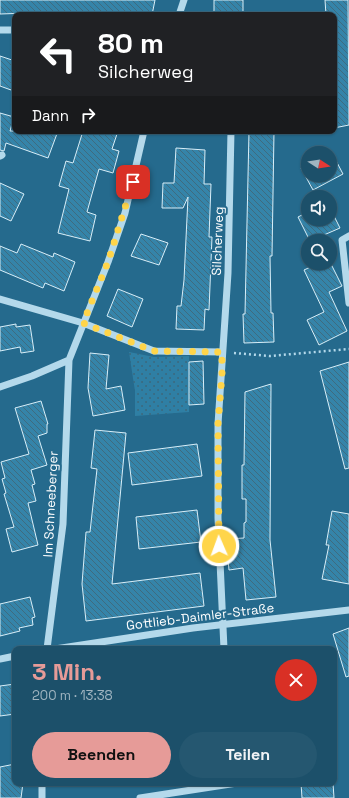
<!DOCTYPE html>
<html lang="de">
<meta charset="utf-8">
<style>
:root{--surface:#1c506a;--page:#255770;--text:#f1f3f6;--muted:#a0b5c1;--line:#3a677e;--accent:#e69b98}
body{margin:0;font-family:"Space Grotesk",sans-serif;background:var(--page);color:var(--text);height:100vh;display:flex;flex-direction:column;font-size:15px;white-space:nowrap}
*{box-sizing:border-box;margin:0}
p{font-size:13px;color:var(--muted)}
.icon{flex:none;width:22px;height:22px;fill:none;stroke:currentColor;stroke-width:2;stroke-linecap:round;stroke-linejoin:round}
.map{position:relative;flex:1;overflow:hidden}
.drawer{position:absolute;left:12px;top:646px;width:325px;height:140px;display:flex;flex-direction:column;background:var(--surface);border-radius:8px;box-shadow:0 1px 3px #0004,0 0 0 1px var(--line)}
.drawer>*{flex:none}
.banner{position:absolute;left:12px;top:12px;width:325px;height:122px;border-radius:8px;box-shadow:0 1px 3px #0004,0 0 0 1px var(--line);background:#202124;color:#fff;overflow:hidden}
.needle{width:26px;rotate:102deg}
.buttons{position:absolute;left:301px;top:146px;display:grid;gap:8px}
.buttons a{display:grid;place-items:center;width:36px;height:36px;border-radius:50%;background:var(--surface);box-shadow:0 1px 3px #0004,0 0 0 1px var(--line);font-size:20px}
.pin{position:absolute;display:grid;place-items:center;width:34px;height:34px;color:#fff;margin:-17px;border-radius:8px;box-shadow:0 2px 6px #0006}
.me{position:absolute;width:44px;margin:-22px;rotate:358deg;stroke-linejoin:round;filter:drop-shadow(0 0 3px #0008)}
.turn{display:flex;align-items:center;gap:14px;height:84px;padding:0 20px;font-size:18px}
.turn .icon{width:52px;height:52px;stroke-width:2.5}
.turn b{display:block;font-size:28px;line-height:34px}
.then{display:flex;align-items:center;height:38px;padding:0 20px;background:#0003;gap:8px;font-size:15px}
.round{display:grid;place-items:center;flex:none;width:42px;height:42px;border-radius:21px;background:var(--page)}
.overview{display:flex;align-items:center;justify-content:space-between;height:68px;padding:0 20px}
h1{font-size:24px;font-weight:700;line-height:30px;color:var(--accent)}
.cta{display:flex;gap:8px;margin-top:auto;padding:8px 20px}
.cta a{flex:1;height:46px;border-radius:24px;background:var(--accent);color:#111;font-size:16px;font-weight:700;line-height:46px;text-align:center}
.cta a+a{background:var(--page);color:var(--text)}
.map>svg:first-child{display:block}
.green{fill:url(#green-dots)}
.building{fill:url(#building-back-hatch);stroke:#d8eef8}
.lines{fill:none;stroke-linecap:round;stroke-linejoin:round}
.path{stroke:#b4d9eb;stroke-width:2.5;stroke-dasharray:2 3;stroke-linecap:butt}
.minor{stroke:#b4d9eb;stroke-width:7}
.route{stroke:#ffd54a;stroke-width:7;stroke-dasharray:0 12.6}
.labels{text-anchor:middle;stroke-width:4;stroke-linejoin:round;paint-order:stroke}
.street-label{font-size:13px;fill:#fff;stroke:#256a8d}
</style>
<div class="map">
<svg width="349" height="798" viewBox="0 0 349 798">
<defs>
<pattern id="green-dots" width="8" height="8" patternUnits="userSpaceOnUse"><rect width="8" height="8" fill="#2f7fa4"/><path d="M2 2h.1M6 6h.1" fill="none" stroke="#3c687c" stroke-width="1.8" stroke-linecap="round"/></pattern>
<pattern id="building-back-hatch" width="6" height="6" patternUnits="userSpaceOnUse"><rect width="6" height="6" fill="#3584a9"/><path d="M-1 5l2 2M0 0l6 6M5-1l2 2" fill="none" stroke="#3f6b7f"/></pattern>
</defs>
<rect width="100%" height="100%" fill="#256a8d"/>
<!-- green -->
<path class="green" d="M129,352L154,357L189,356V412L135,416V391Z"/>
<!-- building -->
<path class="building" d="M0,0H155L152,15H83L59,12L0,14Z
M214,0H243V15H214Z
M325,0H348L349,125L334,128V15H326Z
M0,56L15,61V79L11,90L0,86Z
M0,113L14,117L10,131H58L48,158L6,143L4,151L0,150Z
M83,131H109L117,134L112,149L119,151L113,173L99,169L87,212L96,215L90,241L58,233L69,189L59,186L66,161L73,163Z
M249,131H274L272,256H270L271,313H273L274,342L244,343L243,314H245Z
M176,148L205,150L204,184H211L209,237H212L209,310L205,309L204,330L176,329L177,306H181L184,280L188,197L183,208H162L163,183H174Z
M331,151L343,174L313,190L301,168L308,164V175H330V153H328Z
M0,183L24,194L11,221L0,216Z
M330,208L340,228L310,241L298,217L308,212V219H330Z
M141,234L168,243L159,265L131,256Z
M21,244L53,257L54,253L75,262L64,291L45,283L43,288L0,270V246L17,253Z
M330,262L342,286L329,292L347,331L319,345L307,320L324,312L304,270L319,263H330Z
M118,289L143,299L132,327L107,316Z
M16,324V327L30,325L34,351L21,353L20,347L0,351V327Z
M90,353L109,355L106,389L121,386L125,410L93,416L88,388Z
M203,361L204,404L189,405V362Z
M349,362V468L345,469L320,371Z
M271,384L270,540L276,597L246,600L243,568L229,570L226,539L244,538V523L246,522V499H242V465H244L245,392Z
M41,401L48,424H47V433L38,436L47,465L31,470L35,484L32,485L36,501L28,503L38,545L12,552L6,529L14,527L4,494L6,493L2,479L5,478L1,462L29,454L15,408Z
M95,430L126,433L112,584L200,573L204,606L86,621L82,584L86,532H90L97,469L91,468Z
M197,444L202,476L132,485L128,453Z
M197,510L201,542L139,549L136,517Z
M332,511L349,514V584L322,579L329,545H326Z
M30,597L35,617L32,618L33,625L19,628L20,631L0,636V604Z
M349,628V676L346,677L333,634Z
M15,684V714L0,716V686Z
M15,764V783H23L21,798H0V767Z
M301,783H333L334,798H302Z"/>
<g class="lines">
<!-- path -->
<path class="path" d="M234,353L270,356L349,349"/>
<!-- minor -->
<path class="minor" d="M179,15L184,0
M0,30H15
M0,156L2,155
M349,236L342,240L349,303
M0,299L83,323L154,351L222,352
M0,387L32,376L69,360
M47,649L63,524L69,360L108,262L125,213L144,131
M55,649L193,628L349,610
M224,649L218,518V424L228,273L231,131
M0,659L15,656
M42,798V783
M140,798L237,783"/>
</g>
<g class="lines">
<!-- route -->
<path class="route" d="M133,182L108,262L83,323L154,351L222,352V374L218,424L219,546"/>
</g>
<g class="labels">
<!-- street labels -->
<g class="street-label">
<text transform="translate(217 241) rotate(-88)" y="5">Silcherweg</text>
<text transform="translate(50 504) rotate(-87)" y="5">Im Schneeberger</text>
<text transform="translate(200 616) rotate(-7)" y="5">Gottlieb-Daimler-Straße</text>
</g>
</g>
</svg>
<div class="buttons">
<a><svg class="needle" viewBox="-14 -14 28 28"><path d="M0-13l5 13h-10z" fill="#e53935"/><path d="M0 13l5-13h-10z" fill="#a0b5c1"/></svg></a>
<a><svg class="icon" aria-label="sound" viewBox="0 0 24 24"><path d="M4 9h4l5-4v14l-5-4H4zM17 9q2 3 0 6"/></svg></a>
<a><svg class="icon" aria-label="search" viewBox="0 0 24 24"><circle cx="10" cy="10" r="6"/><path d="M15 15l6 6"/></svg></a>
</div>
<div class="pin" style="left:133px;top:182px;background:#d93025"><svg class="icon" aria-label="arrive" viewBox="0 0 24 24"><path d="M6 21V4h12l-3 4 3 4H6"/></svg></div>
<svg class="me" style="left:219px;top:546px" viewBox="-20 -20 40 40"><circle r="17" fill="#ffd54a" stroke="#fff" stroke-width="3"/><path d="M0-11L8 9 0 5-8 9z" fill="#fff"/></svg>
<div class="banner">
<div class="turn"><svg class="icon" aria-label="left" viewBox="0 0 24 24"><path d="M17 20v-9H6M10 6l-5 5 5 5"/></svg><div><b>80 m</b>Silcherweg</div></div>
<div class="then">Dann<svg class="icon" aria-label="right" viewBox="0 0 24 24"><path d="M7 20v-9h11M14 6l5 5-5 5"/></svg></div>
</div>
<section class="drawer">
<div class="overview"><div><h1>3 Min.</h1><p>200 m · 13:38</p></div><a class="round" style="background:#d93025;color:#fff"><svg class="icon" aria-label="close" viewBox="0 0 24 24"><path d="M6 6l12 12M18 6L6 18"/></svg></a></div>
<div class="cta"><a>Beenden</a><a>Teilen</a></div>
</section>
</div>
